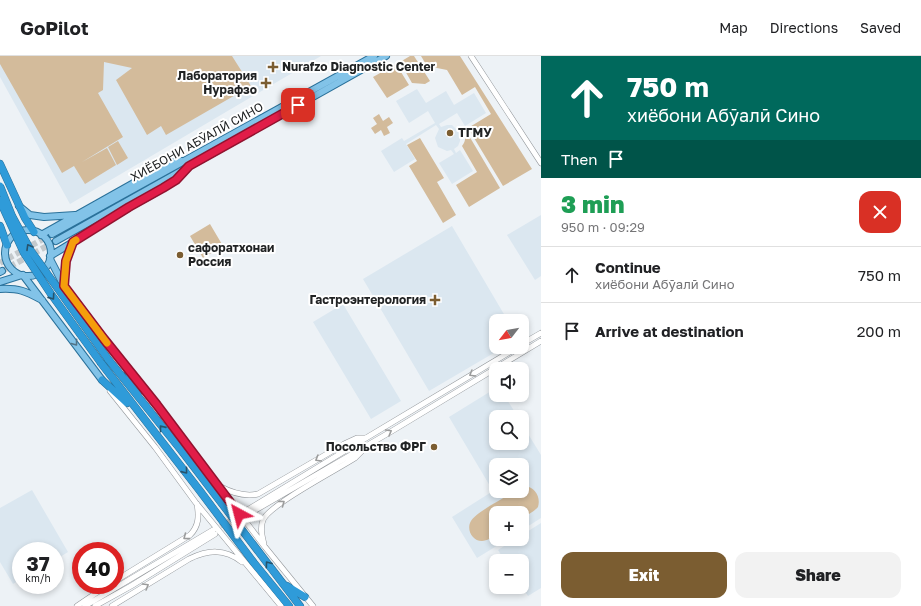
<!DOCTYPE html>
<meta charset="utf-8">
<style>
:root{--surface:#fff;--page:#f2f2f2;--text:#202124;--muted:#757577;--line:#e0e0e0;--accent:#7b5d31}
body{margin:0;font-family:"Golos Text",sans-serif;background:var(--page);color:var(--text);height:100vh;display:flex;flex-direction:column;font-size:15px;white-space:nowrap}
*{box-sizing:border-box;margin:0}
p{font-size:13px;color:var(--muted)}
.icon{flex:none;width:22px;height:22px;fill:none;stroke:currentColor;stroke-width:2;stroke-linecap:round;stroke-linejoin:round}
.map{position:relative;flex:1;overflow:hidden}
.sheet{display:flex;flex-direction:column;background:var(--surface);width:380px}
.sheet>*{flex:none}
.banner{background:#00695c;color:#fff;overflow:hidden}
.needle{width:26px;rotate:239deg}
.tools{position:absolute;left:489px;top:258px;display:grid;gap:8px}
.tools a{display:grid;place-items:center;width:40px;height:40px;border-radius:8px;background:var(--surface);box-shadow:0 2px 6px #0003;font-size:20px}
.speed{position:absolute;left:12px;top:486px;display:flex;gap:8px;font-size:20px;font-weight:700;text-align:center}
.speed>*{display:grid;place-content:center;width:52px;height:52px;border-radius:50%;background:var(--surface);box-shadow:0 2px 6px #0003;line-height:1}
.speed small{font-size:10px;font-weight:400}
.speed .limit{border:6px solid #d22;background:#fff;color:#111}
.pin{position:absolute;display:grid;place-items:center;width:34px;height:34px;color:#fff;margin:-17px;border-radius:8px;box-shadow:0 2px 6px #0006}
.me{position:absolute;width:44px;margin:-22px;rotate:322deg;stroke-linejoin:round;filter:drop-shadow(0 0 3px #0008)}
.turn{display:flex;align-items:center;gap:14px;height:84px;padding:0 20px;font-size:18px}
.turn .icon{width:52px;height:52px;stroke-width:2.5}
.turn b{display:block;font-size:28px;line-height:34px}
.then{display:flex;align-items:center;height:38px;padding:0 20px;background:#0003;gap:8px;font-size:15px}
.round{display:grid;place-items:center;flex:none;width:42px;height:42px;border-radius:12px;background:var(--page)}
.overview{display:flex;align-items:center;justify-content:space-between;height:68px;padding:0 20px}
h1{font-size:24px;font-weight:800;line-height:30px;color:#1e9e55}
.cta{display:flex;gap:8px;margin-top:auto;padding:8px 20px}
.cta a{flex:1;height:46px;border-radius:12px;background:var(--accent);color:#fff;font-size:16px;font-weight:800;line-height:46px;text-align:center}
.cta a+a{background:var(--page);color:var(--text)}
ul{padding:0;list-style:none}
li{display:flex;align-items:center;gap:12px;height:56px;padding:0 20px;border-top:1px solid var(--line)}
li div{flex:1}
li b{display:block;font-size:15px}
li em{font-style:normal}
header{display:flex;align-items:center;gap:24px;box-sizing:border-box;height:56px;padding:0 20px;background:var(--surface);border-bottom:1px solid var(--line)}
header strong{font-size:19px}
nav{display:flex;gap:22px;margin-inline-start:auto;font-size:14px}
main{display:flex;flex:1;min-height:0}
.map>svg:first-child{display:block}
.built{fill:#dbe7f0;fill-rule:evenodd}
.green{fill:#d3bb9b}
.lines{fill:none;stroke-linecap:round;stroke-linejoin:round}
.minor-tunnel{stroke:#c4c9cc;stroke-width:5;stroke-dasharray:5 2.5;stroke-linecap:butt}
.major-tunnel{stroke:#c4c9cc;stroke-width:6;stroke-dasharray:6 3;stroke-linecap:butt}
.minor-casing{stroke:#92969a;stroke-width:6}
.major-casing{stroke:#2a719a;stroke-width:8}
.highway-casing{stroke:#2a719a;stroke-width:8}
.minor{stroke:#fff;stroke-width:5}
.major{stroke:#82c3e8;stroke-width:6}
.highway{stroke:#2f9bd9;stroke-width:7}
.highway-bridge-casing{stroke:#2a719a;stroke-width:8;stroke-linecap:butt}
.highway-bridge{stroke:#2f9bd9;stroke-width:7}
.oneway{stroke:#27536c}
.oneway2{stroke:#527386}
.oneway3{stroke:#9b9c9c}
.route-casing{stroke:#92132f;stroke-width:10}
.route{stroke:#e11d48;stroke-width:7}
.slow{stroke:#f59e0b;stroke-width:7}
.poi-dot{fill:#7b5d31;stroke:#fff;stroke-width:1.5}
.labels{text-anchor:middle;stroke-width:4;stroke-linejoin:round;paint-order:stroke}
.poi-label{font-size:12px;font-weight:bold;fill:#212324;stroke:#fff;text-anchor:start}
.street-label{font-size:12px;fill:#212324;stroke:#fff}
</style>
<header>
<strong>GoPilot</strong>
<nav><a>Map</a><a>Directions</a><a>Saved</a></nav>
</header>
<main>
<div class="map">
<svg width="541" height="550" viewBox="0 0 541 550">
<rect width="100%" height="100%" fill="#edf2f6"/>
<!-- built -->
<path class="built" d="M0,0H321L70,148L0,21Z
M417,33L426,47L446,35L454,49L474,37L486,57L465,70L457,57L439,68L441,71L447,69H452L458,75L460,80V85L458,90L454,93L456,97L460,94L473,115L452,128L439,107L454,98L451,94L447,95L438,91L435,82L439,73L436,69L406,88L415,103L394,116L381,95L402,82L404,85L435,67L428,55L409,67L396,45Z
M541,159V220L535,224L507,179Z
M452,170L508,265H496V291H504L429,335L363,223Z
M343,248L401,345L371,363L313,266Z
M496,332V339H504L518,361H496V387H522V368L541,399V462L522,474V457H496V483H508L477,502L452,461L493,435L449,361ZM496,409H522V435H496Z
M32,434L68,496L55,504V495H21V523L13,528L0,506V452Z
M541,467V532L528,540L522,531V505H505L498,494L515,483H522V479Z"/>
<!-- green -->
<path class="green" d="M0,0H232L251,30L166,79L161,70L147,79L116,24L132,12L104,6L103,34L98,37L123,81L82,106L107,92L116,109L85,128L74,110L62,117L0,8Z
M410,0H414L430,25L425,28L412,27L400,6Z
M421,0H460L532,113L503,130L468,72L491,58L475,31L462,39L447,14L427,10Z
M396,8L409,29L387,42L373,21Z
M379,58L383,65L389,61L393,67L387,71L390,77L384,80L381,74L375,78L371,72L377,68L373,62Z
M465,73L500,132L469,151L456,129L477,116L462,90C466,85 466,80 463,75Z
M420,82L444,122L437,126L456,159L443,167L409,110L417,105L407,89Z
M118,85L128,102L117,109L108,91Z
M210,168L223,190L203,202L190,180Z
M525,430C535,431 541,441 538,451C534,456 527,459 522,462V457H496V479C492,481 487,485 482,485C472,485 466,473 471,465C475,457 506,441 515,435H522V431Z"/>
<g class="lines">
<!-- minor-tunnel -->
<path class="minor-tunnel" d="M214,474L243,457
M217,477L246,459"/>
<!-- major-tunnel -->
<path class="major-tunnel" d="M0,207L52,178
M2,215L56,185"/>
<defs>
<path id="minor" d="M471,0L541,107
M522,288L541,277
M132,319L157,349L265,491L313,550
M110,335L155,391L196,447L281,550
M219,430C232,437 244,441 258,438L344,388L357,382H365
M244,456L366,382L518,291
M247,459L392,375L541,285
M264,488C262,480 260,472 263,464C269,449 338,413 355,402L362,395
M115,525L190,479C199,470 199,460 197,448
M77,550L108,529
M85,550L213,474
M95,550L131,530L215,478
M112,550L189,503C208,494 224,492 242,506"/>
<path id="major" d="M19,150L30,159L44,161L75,159
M5 197a23 23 0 1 1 46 0a23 23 0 1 1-46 0Z
M52,178L374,0
M41,179L155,115L172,106L182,105
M56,185L386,0
M50,200C77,184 103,167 130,151C149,140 168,131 184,116
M50,203L64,230L126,311
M0,216L2,215
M23,219L102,324
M0,226L22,219
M64,228L66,205L73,186
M0,233C19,232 25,235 42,244"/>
<path id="highway" d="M0,108L25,162L34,176
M0,170L7,189
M108,303L181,394L300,550
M101,307L200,435L254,507L289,550
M126,311L138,336
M102,324L127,347
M287,530L305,541"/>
</defs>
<!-- minor casing -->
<use href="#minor" class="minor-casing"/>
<!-- major casing -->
<use href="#major" class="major-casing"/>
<!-- highway casing -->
<use href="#highway" class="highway-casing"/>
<!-- minor -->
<use href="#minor" class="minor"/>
<!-- major -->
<use href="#major" class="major"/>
<!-- highway -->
<use href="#highway" class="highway"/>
<defs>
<path id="highway-bridge" d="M0,130L12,160L31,195L108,303
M0,145L24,197L51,238L101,307"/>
</defs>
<!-- highway-bridge casing -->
<use href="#highway-bridge" class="highway-bridge-casing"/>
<!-- highway-bridge -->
<use href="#highway-bridge" class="highway-bridge"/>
</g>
<!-- one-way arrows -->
<defs><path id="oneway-chevron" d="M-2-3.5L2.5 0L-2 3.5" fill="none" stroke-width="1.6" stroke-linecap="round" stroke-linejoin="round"/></defs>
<g class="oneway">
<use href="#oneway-chevron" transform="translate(29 191) rotate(-120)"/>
<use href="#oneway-chevron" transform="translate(52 241) rotate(55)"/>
<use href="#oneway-chevron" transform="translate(162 372) rotate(-129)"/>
<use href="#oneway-chevron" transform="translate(185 415) rotate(51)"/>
<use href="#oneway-chevron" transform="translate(268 508) rotate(-126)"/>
</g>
<use class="oneway2" href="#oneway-chevron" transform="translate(75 287) rotate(53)"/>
<g class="oneway3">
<use href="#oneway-chevron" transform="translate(472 318) rotate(149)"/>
<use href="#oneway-chevron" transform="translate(389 376) rotate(-30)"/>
<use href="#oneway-chevron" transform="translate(318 403) rotate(149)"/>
<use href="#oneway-chevron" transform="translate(282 447) rotate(-36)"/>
<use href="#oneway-chevron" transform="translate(186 481) rotate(143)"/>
<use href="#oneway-chevron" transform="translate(146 530) rotate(-31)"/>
</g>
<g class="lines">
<defs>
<path id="route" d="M239,458L157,349L104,283L64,230L66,205L73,186L129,151L163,132L176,124L189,110L298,49"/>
</defs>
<!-- route casing -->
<use href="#route" class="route-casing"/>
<!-- route -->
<use href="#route" class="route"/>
<!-- slow -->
<path class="slow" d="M76,184L73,186L66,205L64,230L107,287"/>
</g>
<!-- markers -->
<g class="poi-dot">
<path d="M271 5h4v4h4v4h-4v4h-4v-4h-4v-4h4z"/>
<path d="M264 21h4v4h4v4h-4v4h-4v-4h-4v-4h4z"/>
<circle cx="450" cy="77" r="4"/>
<circle cx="180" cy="199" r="4"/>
<path d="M433 238h4v4h4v4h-4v4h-4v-4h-4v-4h4z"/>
<circle cx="434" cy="391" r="4"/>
</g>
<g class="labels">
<!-- poi labels -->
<g class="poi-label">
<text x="282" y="15">Nurafzo Diagnostic Center</text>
<text x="257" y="24" text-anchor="end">Лаборатория<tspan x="257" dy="14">Нурафзо</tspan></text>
<text x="458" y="81">ТГМУ</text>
<text x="188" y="196">сафоратхонаи<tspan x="188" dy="14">Россия</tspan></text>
<text x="426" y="248" text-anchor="end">Гастроэнтерология</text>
<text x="426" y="395" text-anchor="end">Посольство ФРГ</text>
</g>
<!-- street labels -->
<g class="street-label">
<text transform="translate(197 86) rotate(-29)" y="4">ХИЁБОНИ АБӮАЛӢ СИНО</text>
</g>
</g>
</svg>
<div class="tools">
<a><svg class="needle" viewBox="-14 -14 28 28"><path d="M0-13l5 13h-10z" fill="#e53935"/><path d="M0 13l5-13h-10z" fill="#757577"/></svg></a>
<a><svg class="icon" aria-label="sound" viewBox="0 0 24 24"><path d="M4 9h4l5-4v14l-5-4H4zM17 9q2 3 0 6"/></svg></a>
<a><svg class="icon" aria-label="search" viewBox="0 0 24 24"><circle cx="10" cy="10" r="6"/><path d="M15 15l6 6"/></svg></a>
<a><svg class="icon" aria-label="layers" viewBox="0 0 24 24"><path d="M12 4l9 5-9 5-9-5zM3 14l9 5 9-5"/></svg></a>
<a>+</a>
<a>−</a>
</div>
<div class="speed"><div>37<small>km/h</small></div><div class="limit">40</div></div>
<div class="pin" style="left:298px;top:49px;background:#d93025"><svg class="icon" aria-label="arrive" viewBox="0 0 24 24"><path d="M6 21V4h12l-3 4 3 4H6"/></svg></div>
<svg class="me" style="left:239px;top:458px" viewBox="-20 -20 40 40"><path d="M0-17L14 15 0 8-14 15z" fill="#e11d48" stroke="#fff" stroke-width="4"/></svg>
</div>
<section class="sheet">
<div class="banner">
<div class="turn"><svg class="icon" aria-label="ahead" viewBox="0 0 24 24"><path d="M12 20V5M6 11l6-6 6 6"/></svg><div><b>750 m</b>хиёбони Абӯалӣ Сино</div></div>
<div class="then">Then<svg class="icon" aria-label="arrive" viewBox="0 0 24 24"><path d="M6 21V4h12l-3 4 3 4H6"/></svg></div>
</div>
<div class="overview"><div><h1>3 min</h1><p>950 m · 09:29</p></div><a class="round" style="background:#d93025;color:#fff"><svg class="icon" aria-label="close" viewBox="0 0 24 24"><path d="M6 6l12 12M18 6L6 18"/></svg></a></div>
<ul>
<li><svg class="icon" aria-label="ahead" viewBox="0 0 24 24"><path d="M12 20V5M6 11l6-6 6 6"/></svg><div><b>Continue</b><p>хиёбони Абӯалӣ Сино</p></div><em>750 m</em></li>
<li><svg class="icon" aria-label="arrive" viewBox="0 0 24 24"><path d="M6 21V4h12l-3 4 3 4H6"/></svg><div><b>Arrive at destination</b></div><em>200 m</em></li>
</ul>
<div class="cta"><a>Exit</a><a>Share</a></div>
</section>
</main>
